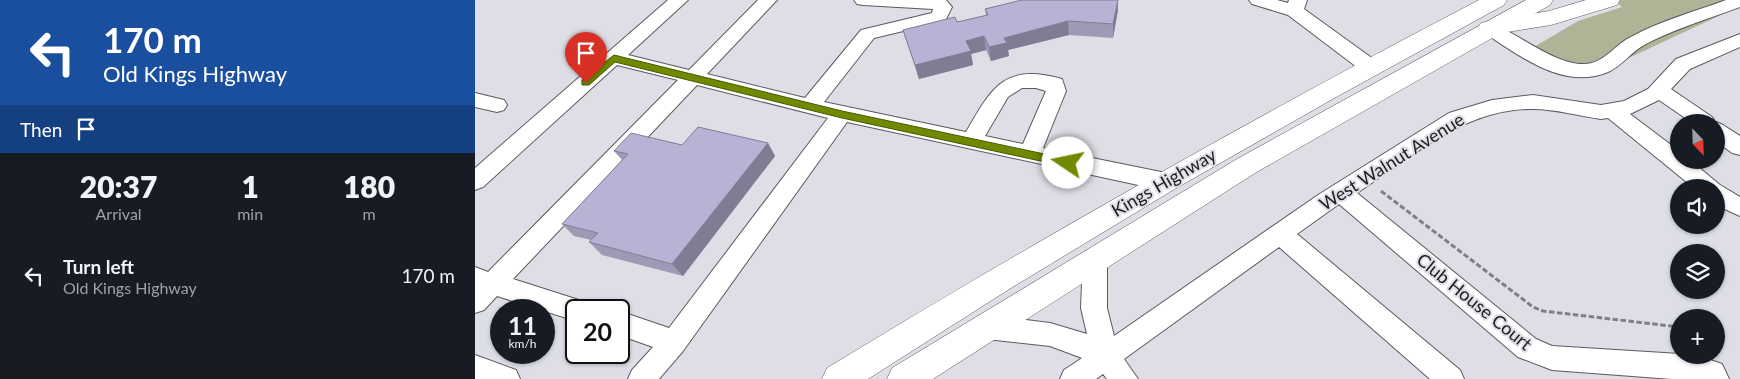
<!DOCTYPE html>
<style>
:root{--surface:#171b24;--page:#242831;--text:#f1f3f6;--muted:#9ea1a6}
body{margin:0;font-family:Lato,sans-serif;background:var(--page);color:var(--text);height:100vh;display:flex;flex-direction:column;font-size:19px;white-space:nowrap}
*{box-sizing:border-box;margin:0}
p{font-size:16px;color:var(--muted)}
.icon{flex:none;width:28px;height:28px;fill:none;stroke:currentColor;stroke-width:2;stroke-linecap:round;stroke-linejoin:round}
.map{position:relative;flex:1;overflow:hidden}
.details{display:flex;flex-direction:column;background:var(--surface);width:475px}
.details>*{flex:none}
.top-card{background:#1a4fa0;color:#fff;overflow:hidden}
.needle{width:32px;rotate:157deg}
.fabs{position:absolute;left:1195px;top:114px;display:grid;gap:10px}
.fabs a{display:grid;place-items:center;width:55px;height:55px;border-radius:50%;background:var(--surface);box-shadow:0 1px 4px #0004;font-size:25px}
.speed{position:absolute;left:15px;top:299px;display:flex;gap:10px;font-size:25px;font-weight:700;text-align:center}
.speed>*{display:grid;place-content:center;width:65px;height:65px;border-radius:50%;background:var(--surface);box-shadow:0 1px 4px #0004;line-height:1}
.speed small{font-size:12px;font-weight:400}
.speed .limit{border:2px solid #111;border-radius:8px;background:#fff;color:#111}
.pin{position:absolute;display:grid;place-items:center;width:42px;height:42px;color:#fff;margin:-51px -21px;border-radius:50% 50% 50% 0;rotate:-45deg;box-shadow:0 0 5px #0007}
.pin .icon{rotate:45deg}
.me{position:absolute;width:55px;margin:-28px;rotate:281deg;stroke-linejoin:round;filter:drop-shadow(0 0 4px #0008)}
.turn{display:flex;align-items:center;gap:18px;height:105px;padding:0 20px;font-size:22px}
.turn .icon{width:65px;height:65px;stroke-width:2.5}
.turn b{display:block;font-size:35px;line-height:42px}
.then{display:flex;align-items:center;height:48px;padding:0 20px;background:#0003;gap:10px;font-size:19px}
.eta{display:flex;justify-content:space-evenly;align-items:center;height:85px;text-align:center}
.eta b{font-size:30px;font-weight:800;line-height:35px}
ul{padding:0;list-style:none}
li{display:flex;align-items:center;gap:15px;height:75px;padding:0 20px}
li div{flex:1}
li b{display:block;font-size:19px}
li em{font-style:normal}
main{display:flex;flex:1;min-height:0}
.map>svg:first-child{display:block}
.green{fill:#b0b395}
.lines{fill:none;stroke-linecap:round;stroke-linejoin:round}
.minor-casing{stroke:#5a5a60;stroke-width:2}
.major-casing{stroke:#5a5a60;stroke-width:1}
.highway-casing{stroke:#5a5a60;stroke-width:1}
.path{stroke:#7f7f84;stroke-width:3;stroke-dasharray:5.5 2.5;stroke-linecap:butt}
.minor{fill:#fff;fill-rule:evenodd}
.major{fill:#fff;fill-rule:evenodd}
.highway{fill:#fff;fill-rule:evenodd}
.wall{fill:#9d9ab6}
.shaded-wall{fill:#7f7d94}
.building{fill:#b6b3d4;stroke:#7f7d94}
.route{fill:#6f8900;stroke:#485900}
.labels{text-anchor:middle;stroke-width:4;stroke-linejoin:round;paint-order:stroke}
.street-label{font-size:18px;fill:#1d1d20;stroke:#dedfe6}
</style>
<main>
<section class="details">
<div class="top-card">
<div class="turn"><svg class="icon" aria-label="left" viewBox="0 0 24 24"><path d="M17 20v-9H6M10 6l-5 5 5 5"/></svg><div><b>170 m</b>Old Kings Highway</div></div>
<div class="then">Then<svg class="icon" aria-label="arrive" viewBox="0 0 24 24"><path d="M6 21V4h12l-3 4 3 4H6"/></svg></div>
</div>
<div class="eta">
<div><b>20:37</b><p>Arrival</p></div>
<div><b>1</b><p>min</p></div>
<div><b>180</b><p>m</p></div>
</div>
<ul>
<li><svg class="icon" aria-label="left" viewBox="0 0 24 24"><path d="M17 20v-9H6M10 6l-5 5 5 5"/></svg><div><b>Turn left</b><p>Old Kings Highway</p></div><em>170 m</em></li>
</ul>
</section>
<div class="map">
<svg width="1265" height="379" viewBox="0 0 1265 379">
<rect width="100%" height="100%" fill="#dedfe6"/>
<!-- green -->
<path class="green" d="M1139,0H1265V6L1126,71L1074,64L1054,50L1103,21L1147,7Z"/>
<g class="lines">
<defs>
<path id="minor" d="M193,0H213L153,55L214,70L283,0H302L232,74L330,98L386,30L457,13L458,9L388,5L382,4L379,0H471L477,7L470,21L399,38L349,102L491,132C517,87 529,63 587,79L591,91L568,148L691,173L699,176L702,182L699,188L691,191L372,122L208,351L184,379H153L157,370L178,347L144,335V311L194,328L353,118L222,85L38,279L110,302L114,310H101V321L22,296L9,310L0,313V267L13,272L203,80L142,65L8,187L0,190V168ZM547,88H561L571,91L548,144L510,136L533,97Z
M774,0H802L813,3L814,0H832L829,9L901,61L904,66L901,71L894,72L887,71L813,15L777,4Z
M1251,0H1265V7C1233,19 1199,29 1169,45C1156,52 1147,66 1133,72C1088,91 1044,55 1008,32L1005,28L1008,24C1027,19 1074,65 1109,64C1128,64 1139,46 1154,38C1184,21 1219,12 1251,0Z
M1265,34V47L1215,69L1196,89L1237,117L1240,122H1216L1184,100L1155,114L1204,151V160H1215L1245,185L1265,197V216L1241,205V188H1219L1133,118L1126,119C1104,116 1080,109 1058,109C990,108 935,158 882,193L1061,339L1077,346L1221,355L1247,364L1254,379H1197L1077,370L1043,357L864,204L822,234L985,370L989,379H955L804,247L649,359L663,379H632L628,374L621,379H585L589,370L607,358L575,346L511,339L502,335L498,327L502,319L511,315L575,323L612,334L606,308L608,258L611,251L620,248L629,251L632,258V308L639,336L843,195L974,113L1017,100L1058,95L1126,105L1149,101L1173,89L1201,59Z
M0,93L29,100L32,105L29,110L22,112L0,107Z
M1241,122L1248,125L1265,136V155L1257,153L1241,141Z
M0,355L41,370L45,379H0Z"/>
<path id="major" d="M1004,0H1032L1029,5L863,96L698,190L536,288L393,379H347L352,368C566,238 783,115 1004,0Z
M1051,0H1078L1075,5L780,173L458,379H412L417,368L762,159Z"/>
<path id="highway" d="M1111,0H1145L1142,5L1076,25L1014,35L1006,33L1003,28L1006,23L1014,21L1074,11Z"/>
</defs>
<!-- minor casing -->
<use href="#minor" class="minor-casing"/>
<!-- major casing -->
<use href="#major" class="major-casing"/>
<!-- highway casing -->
<use href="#highway" class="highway-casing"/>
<!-- path -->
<path class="path" d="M906,191L1058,307L1068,311L1204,327"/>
<!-- minor -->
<use href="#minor" class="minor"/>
<!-- major -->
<use href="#major" class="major"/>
<!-- highway -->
<use href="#highway" class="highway"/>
</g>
<!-- wall -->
<path class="wall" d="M547,0H643V10L638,38L594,35L533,50L534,56L516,61L511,50L496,54L498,65L444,79L428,30L482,22L511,15L510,9Z
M293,143L300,156L208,276L127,255L114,242L116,240L99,236L87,224L147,160L139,151L207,145Z"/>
<!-- shaded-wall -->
<path class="shaded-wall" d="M643,0V10L638,38V24Z
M593,21L594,35L533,50L534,56L516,61L514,47L529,38Z
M509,36L511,50L496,54L498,65L444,79L440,65L491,41Z
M293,143L300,156L208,276L197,264Z"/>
<!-- building -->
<path class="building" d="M547,0H643L638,24L593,21L529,38L532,43L514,47L509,36L491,41L496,51L440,65L428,30L480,17L482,22L513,15L510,9Z
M223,127L293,143L197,264L114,242L123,233L87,224L153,154L139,151L156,133L207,145Z"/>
<!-- route -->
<path class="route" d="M139,55L367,111L593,159L599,163L593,167L367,118L140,62L114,85H107V80Z"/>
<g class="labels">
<!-- street labels -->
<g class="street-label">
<text transform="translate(917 162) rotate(-32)" y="6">West Walnut Avenue</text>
<text transform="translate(689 183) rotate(-30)" y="6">Kings Highway</text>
<text transform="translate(999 302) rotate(39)" y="6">Club House Court</text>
</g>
</g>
</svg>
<div class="fabs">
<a><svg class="needle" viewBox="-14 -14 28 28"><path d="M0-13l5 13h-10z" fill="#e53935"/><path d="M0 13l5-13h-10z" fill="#9ea1a6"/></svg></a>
<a><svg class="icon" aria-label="sound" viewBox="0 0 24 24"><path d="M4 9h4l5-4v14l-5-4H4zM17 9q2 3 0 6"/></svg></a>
<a><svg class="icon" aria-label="layers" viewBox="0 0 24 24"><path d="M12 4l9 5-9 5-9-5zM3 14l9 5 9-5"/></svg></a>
<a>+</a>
</div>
<div class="speed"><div>11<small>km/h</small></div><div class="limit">20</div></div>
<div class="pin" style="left:111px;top:83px;background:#d93025"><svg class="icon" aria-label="arrive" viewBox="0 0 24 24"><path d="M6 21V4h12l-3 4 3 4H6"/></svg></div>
<svg class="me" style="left:593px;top:163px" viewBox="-20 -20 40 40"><circle r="19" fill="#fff"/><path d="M0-13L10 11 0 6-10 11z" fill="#6f8900"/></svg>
</div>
</main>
